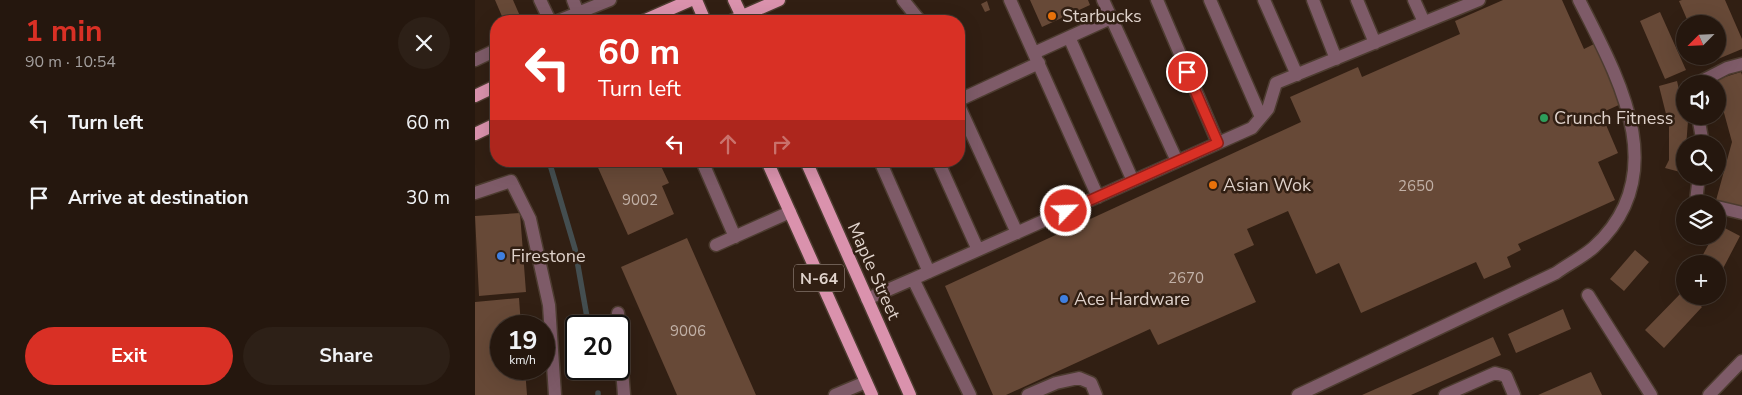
<!DOCTYPE html>
<meta charset="utf-8">
<style>
:root{--surface:#25170e;--page:#2d2017;--text:#f1f3f6;--muted:#a39f9e;--line:#42362e;--accent:#d93025}
body{margin:0;font-family:"Nunito Sans",sans-serif;background:var(--page);color:var(--text);height:100vh;display:flex;flex-direction:column;font-size:19px;white-space:nowrap}
*{box-sizing:border-box;margin:0}
p{font-size:16px;color:var(--muted)}
.icon{flex:none;width:28px;height:28px;fill:none;stroke:currentColor;stroke-width:2;stroke-linecap:round;stroke-linejoin:round}
.map{position:relative;flex:1;overflow:hidden}
.side{display:flex;flex-direction:column;background:var(--surface);width:475px}
.side>*{flex:none}
.banner{position:absolute;left:15px;top:15px;width:475px;height:152px;border-radius:20px;box-shadow:0 5px 20px #0002,0 0 0 1px var(--line);background:#d93025;color:#fff;overflow:hidden}
.needle{width:32px;rotate:246deg}
.tools{position:absolute;left:1201px;top:15px;display:grid;gap:10px}
.tools a{display:grid;place-items:center;width:50px;height:50px;border-radius:50%;background:var(--surface);box-shadow:0 5px 20px #0002,0 0 0 1px var(--line);font-size:25px}
.speed{position:absolute;left:15px;top:315px;display:flex;gap:10px;font-size:25px;font-weight:700;text-align:center}
.speed>*{display:grid;place-content:center;width:65px;height:65px;border-radius:50%;background:var(--surface);box-shadow:0 5px 20px #0002,0 0 0 1px var(--line);line-height:1}
.speed small{font-size:12px;font-weight:400}
.speed .limit{border:2px solid #111;border-radius:8px;background:#fff;color:#111}
.pin{position:absolute;display:grid;place-items:center;width:42px;height:42px;color:#fff;margin:-21px;border:2px solid #fff;border-radius:50%;box-shadow:0 1px 5px #0007}
.me{position:absolute;width:55px;margin:-28px;rotate:66deg;stroke-linejoin:round;filter:drop-shadow(0 0 4px #0008)}
.turn{display:flex;align-items:center;gap:18px;height:105px;padding:0 25px;font-size:22px}
.turn .icon{width:65px;height:65px;stroke-width:2.5}
.turn b{display:block;font-size:35px;line-height:42px}
.lanes{display:flex;align-items:center;height:48px;padding:0 25px;background:#0003;justify-content:center;gap:25px;direction:ltr}
.lanes .off{opacity:.35}
.round{display:grid;place-items:center;flex:none;width:52px;height:52px;border-radius:26px;background:var(--page)}
.headline{display:flex;align-items:center;justify-content:space-between;height:85px;padding:0 25px}
h1{font-size:30px;font-weight:700;line-height:38px;color:var(--accent)}
.button{display:flex;gap:10px;margin-top:auto;padding:10px 25px}
.button a{flex:1;height:58px;border-radius:30px;background:var(--accent);color:#fff;font-size:20px;font-weight:700;line-height:58px;text-align:center}
.button a+a{background:var(--page);color:var(--text)}
ul{padding:0;list-style:none}
li{display:flex;align-items:center;gap:15px;height:75px;padding:0 25px}
li div{flex:1}
li b{display:block;font-size:19px}
li em{font-style:normal}
main{display:flex;flex:1;min-height:0}
.map>svg:first-child{display:block}
.lines{fill:none;stroke-linecap:round;stroke-linejoin:round}
.stream{stroke:#444e50;stroke-width:5.5}
.building{fill:#674937}
.minor-casing{stroke:#4d3c30;stroke-width:15}
.major-casing{stroke:#4d3c30;stroke-width:15}
.minor{stroke:#7e5b68;stroke-width:12}
.major{stroke:#da92ad;stroke-width:12}
.route-casing{stroke:#8d1f18;stroke-width:12}
.route{stroke:#d93025;stroke-width:9}
.food-dot{fill:#e8710a;stroke:#311f13;stroke-width:2}
.leisure-dot{fill:#2e9e5b;stroke:#311f13;stroke-width:2}
.shop-dot{fill:#3f7fe0;stroke:#311f13;stroke-width:2}
.labels{text-anchor:middle;stroke-width:5;stroke-linejoin:round;paint-order:stroke}
.number-label{font-size:15px;fill:#c1b0a6}
.shield{fill:#311f13;stroke:#ab9c94;stroke-width:1}
.shield-label{font-size:16px;font-weight:bold;fill:#dfd2cb}
.poi-label{font-size:18px;fill:#dfd2cb;stroke:#311f13;text-anchor:start}
.street-label{font-size:18px;fill:#dfd2cb;stroke:#311f13}
</style>
<main>
<section class="side">
<div class="headline"><div><h1>1 min</h1><p>90 m · 10:54</p></div><a class="round"><svg class="icon" aria-label="close" viewBox="0 0 24 24"><path d="M6 6l12 12M18 6L6 18"/></svg></a></div>
<ul>
<li><svg class="icon" aria-label="left" viewBox="0 0 24 24"><path d="M17 20v-9H6M10 6l-5 5 5 5"/></svg><div><b>Turn left</b></div><em>60 m</em></li>
<li><svg class="icon" aria-label="arrive" viewBox="0 0 24 24"><path d="M6 21V4h12l-3 4 3 4H6"/></svg><div><b>Arrive at destination</b></div><em>30 m</em></li>
</ul>
<div class="button"><a>Exit</a><a>Share</a></div>
</section>
<div class="map">
<svg width="1267" height="395" viewBox="0 0 1267 395">
<rect width="100%" height="100%" fill="#311f13"/>
<g class="lines">
<!-- stream -->
<path class="stream" d="M74,161L100,249L113,323
M123,395V393"/>
</g>
<!-- building -->
<path class="building" d="M20,0H38L45,16L29,21Z
M555,0H613L615,5L567,27Z
M1028,0H1087L1109,49L1119,44L1146,104L1126,113L1143,153L1123,162L1140,200L1043,244L1046,250L1032,257L1036,267L1009,279L1001,262L886,313L864,263L841,274L813,211L772,229L779,245L759,254L781,302L683,345L675,329L531,395H518L470,286L826,122L815,97L883,67L887,77L985,34L980,21Z
M1207,0H1250L1267,39V49L1231,64L1228,56H1242V24H1214L1204,1Z
M512,1L515,10L510,12L506,4Z
M1185,12L1211,70L1190,79L1165,21Z
M1266,72L1267,75V209L1240,204L1257,142L1240,80Z
M1202,81L1210,116L1213,121L1209,173L1190,168L1194,160V126L1184,86Z
M120,161H176L179,167L185,164L194,183L187,186L199,214L153,235Z
M45,213L51,292L4,296L0,216Z
M1244,225L1265,236L1242,280V264H1223L1238,236H1242Z
M212,238L281,395H202L146,267Z
M1160,250L1174,262L1149,291L1135,279Z
M1209,290L1210,296H1215L1227,307L1189,348L1170,330Z
M44,298L46,326H26V369H50L52,395H0V302Z
M1088,309L1096,329L1041,353L1033,334Z
M1018,337L1026,355L936,395H887Z
M1116,372L1127,395H1063Z"/>
<g class="lines">
<defs>
<path id="minor" d="M65,0L75,21
M98,0L103,13
M428,0L445,21
M535,0L623,197
M628,0L702,161
M682,0L743,143
M735,0L786,117
M789,0L822,75
M838,0L861,59
M882,0L900,43
M939,0L949,22
M83,21L135,0
M594,37L658,181
M559,53L636,18
M0,60L21,50
M1221,84L1252,68L1267,64
M484,100L564,63
M484,106L542,233
M1223,116L1228,144
M227,161L260,237
M405,161L454,272
M463,161L503,250
M1224,176L1221,201L1232,204
M0,193L36,181L55,219L74,305L80,395
M1242,207L1267,213
M241,245L315,212
M438,279L777,128L793,109L801,83L1004,0
M1113,295L1176,395
M392,299L438,279L495,395
M143,313V326
M144,330L149,395
M360,395L391,382
M553,395L581,383L604,378L616,383L621,395
M823,395L1081,273C1093,264 1108,257 1119,247C1199,174 1143,77 1104,0
M970,395L1020,373L1031,376L1039,395
M1234,395L1267,361"/>
<path id="major" d="M221,0L230,21
M259,0L269,21
M168,21L216,0
M256,21L304,0
M0,96L21,86
M0,134L21,124
M292,161L397,395
M331,161L435,395"/>
</defs>
<!-- minor casing -->
<use href="#minor" class="minor-casing"/>
<!-- major casing -->
<use href="#major" class="major-casing"/>
<!-- minor -->
<use href="#minor" class="minor"/>
<!-- major -->
<use href="#major" class="major"/>
</g>
<g class="lines">
<defs>
<path id="route" d="M591,211L743,143L712,72"/>
</defs>
<!-- route casing -->
<use href="#route" class="route-casing"/>
<!-- route -->
<use href="#route" class="route"/>
</g>
<!-- markers -->
<g class="food-dot">
<circle cx="577" cy="16" r="5"/>
<circle cx="738" cy="185" r="5"/>
</g>
<circle class="leisure-dot" cx="1069" cy="118" r="5"/>
<g class="shop-dot">
<circle cx="26" cy="256" r="5"/>
<circle cx="589" cy="299" r="5"/>
</g>
<g class="labels">
<!-- number labels -->
<g class="number-label">
<text x="941" y="191">2650</text>
<text x="165" y="205">9002</text>
<text x="711" y="283">2670</text>
<text x="213" y="336">9006</text>
</g>
<!-- shield labels -->
<rect class="shield" x="319" y="264.5" width="50" height="27" rx="4"/>
<g class="shield-label">
<text x="344" y="284">N-64</text>
</g>
<!-- poi labels -->
<g class="poi-label">
<text x="587" y="22">Starbucks</text>
<text x="1079" y="124">Crunch Fitness</text>
<text x="748" y="191">Asian Wok</text>
<text x="36" y="262">Firestone</text>
<text x="599" y="305">Ace Hardware</text>
</g>
<!-- street labels -->
<g class="street-label">
<text transform="translate(399 271) rotate(66)" y="6">Maple Street</text>
</g>
</g>
</svg>
<div class="tools">
<a><svg class="needle" viewBox="-14 -14 28 28"><path d="M0-13l5 13h-10z" fill="#e53935"/><path d="M0 13l5-13h-10z" fill="#a39f9e"/></svg></a>
<a><svg class="icon" aria-label="sound" viewBox="0 0 24 24"><path d="M4 9h4l5-4v14l-5-4H4zM17 9q2 3 0 6"/></svg></a>
<a><svg class="icon" aria-label="search" viewBox="0 0 24 24"><circle cx="10" cy="10" r="6"/><path d="M15 15l6 6"/></svg></a>
<a><svg class="icon" aria-label="layers" viewBox="0 0 24 24"><path d="M12 4l9 5-9 5-9-5zM3 14l9 5 9-5"/></svg></a>
<a>+</a>
</div>
<div class="speed"><div>19<small>km/h</small></div><div class="limit">20</div></div>
<div class="pin" style="left:712px;top:72px;background:#d93025"><svg class="icon" aria-label="arrive" viewBox="0 0 24 24"><path d="M6 21V4h12l-3 4 3 4H6"/></svg></div>
<svg class="me" style="left:591px;top:211px" viewBox="-20 -20 40 40"><circle r="17" fill="#d93025" stroke="#fff" stroke-width="3"/><path d="M0-11L8 9 0 5-8 9z" fill="#fff"/></svg>
<div class="banner">
<div class="turn"><svg class="icon" aria-label="left" viewBox="0 0 24 24"><path d="M17 20v-9H6M10 6l-5 5 5 5"/></svg><div><b>60 m</b>Turn left</div></div>
<div class="lanes"><svg class="icon" aria-label="left" viewBox="0 0 24 24"><path d="M17 20v-9H6M10 6l-5 5 5 5"/></svg><svg class="icon off" aria-label="ahead" viewBox="0 0 24 24"><path d="M12 20V5M6 11l6-6 6 6"/></svg><svg class="icon off" aria-label="right" viewBox="0 0 24 24"><path d="M7 20v-9h11M14 6l5 5-5 5"/></svg></div>
</div>
</div>
</main>
